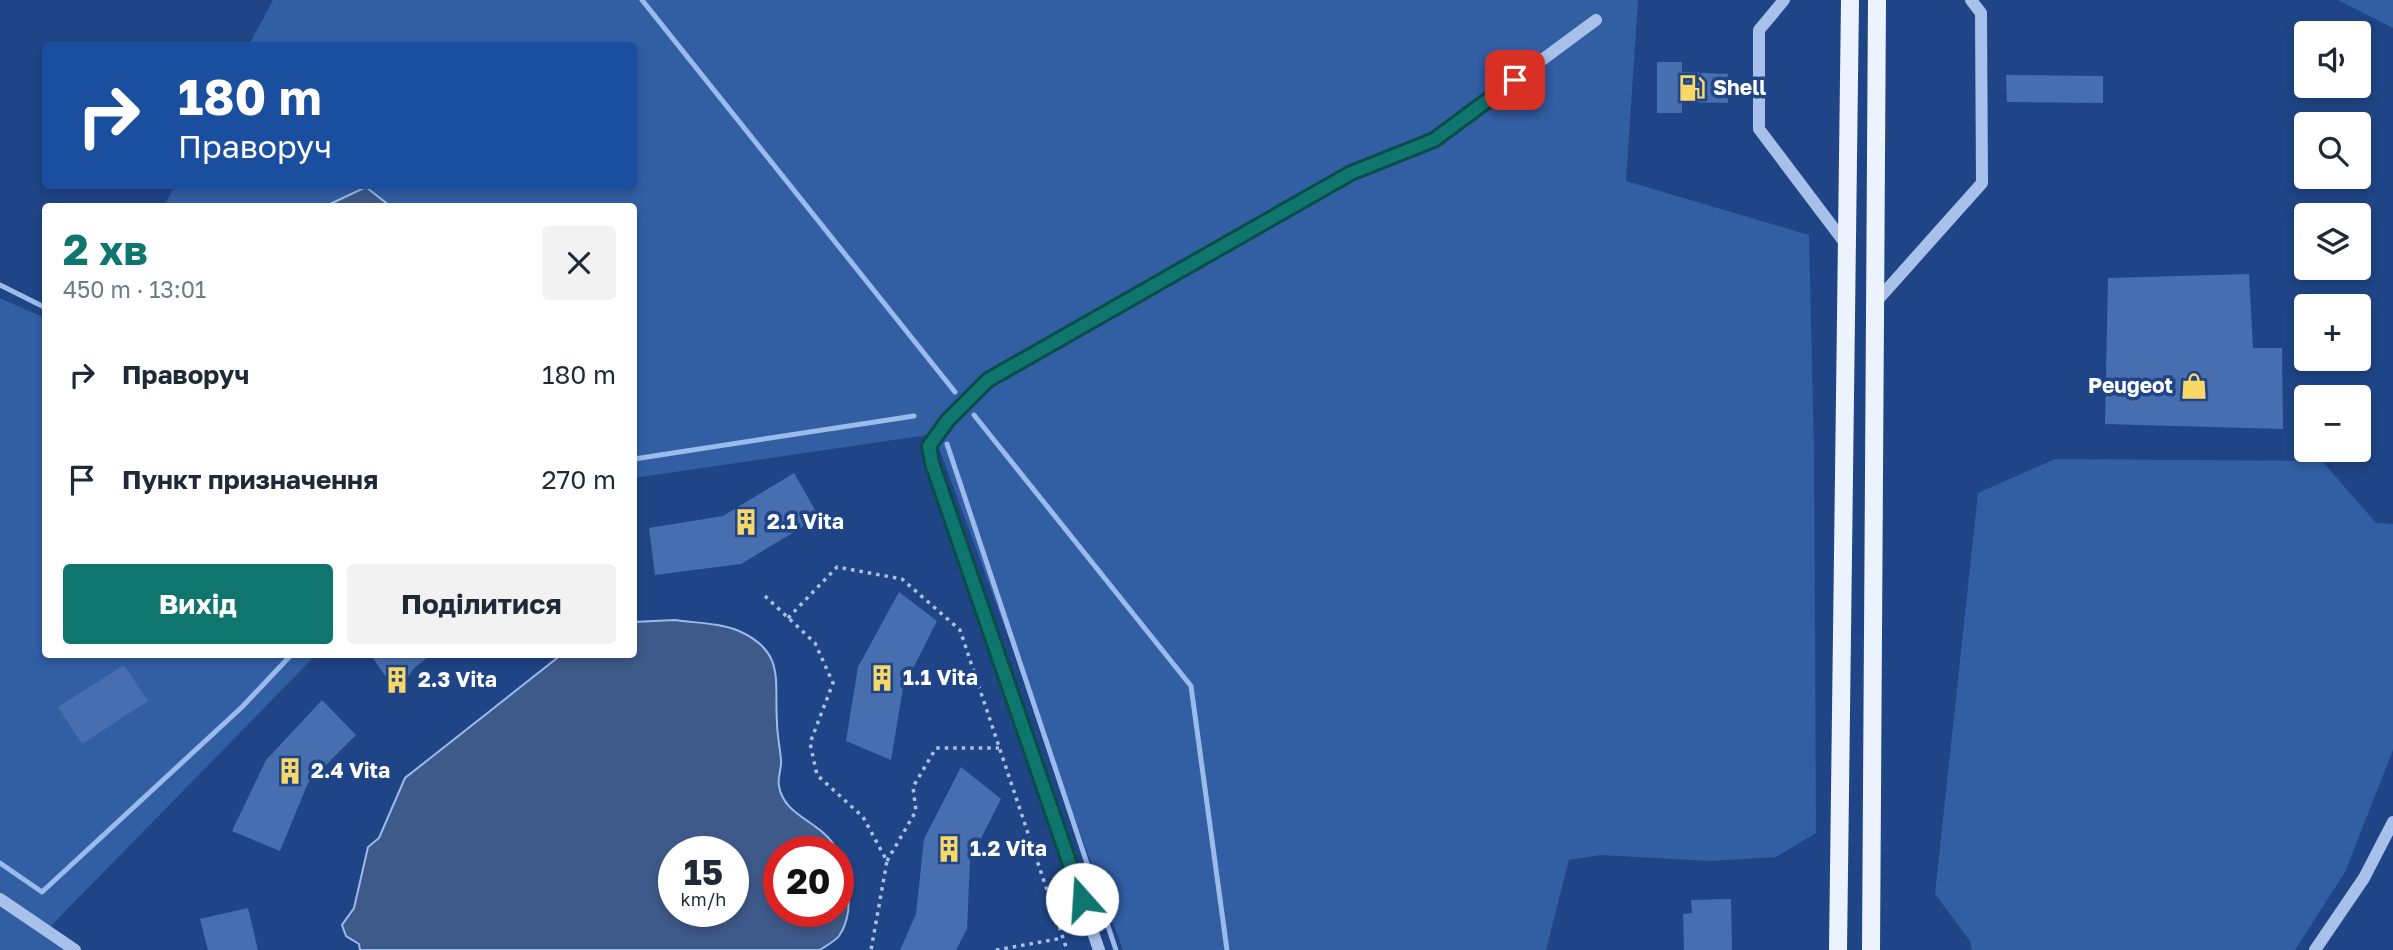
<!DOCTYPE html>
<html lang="uk">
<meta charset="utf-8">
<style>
:root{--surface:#fff;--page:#f2f2f3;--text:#1f2937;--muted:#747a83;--accent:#0f766e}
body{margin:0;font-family:"Golos Text",sans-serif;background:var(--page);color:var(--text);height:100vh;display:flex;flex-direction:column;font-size:26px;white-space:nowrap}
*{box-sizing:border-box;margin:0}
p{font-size:23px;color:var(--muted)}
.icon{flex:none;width:38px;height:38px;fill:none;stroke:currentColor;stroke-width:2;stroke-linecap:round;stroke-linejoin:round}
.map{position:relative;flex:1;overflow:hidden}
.sheet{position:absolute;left:42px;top:203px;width:595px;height:455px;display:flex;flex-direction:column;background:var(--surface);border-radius:7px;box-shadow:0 4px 10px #0003}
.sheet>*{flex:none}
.banner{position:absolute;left:42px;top:42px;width:595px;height:147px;border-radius:7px;box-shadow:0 4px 10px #0003;background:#1a4fa0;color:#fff;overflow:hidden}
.controls{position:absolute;left:2294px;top:21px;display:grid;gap:14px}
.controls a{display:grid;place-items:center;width:77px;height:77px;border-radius:7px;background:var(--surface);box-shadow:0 4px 10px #0003;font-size:35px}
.speed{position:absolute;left:658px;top:836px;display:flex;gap:14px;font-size:35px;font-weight:700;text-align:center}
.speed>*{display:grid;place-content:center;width:91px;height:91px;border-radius:50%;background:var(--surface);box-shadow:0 4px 10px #0003;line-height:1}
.speed small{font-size:18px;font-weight:400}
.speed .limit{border:10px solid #d22;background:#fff;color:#111}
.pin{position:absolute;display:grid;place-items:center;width:60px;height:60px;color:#fff;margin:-30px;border-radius:14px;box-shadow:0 4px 10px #0006}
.me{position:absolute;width:77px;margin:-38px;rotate:341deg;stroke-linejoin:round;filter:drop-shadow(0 0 5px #0008)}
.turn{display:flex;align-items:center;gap:24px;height:147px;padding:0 21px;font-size:32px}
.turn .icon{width:91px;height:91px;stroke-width:2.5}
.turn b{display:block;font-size:49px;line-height:60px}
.round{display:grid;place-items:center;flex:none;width:74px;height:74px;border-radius:7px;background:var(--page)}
.overview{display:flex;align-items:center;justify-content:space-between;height:119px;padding:0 21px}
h1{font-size:42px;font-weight:700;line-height:52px;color:var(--accent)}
.cta{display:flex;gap:14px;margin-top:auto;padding:14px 21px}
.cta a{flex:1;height:80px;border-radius:7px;background:var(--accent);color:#fff;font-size:28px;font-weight:700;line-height:80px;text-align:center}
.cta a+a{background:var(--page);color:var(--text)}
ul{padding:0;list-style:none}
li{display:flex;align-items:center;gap:21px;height:105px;padding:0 21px}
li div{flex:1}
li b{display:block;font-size:26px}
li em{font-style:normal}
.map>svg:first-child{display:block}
.green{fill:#325ea4}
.water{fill:#3e5a8a;stroke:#9bbbec;stroke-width:2;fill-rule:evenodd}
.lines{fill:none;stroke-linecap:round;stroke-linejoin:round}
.stream{stroke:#9bbbec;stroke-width:5}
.building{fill:#476faf}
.path{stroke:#a7c1ea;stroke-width:3.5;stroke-dasharray:3.5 5;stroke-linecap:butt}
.minor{stroke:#a7c1ea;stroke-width:12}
.major{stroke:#ecf2fe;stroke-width:18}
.route-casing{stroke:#0a4d48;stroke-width:18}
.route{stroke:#0f766e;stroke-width:12}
.labels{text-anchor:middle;stroke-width:7;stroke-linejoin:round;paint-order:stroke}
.poi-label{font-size:21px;font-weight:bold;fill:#fff;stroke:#1f4586;text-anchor:start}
</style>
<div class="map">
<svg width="2393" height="950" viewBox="0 0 2393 950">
<rect width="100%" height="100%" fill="#1f4586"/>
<!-- green -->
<path class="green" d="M273,0H1638L1626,181L1809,235L1814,450L1816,833L1776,857L1710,861L1601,855L1569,860L1546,950H1123L934,434L634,478V206H164L175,186H634V46L249,45Z
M2338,0H2393V28Z
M0,298L45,318L46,654L316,655L43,934L65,950H0Z
M2055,459L2322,461L2376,523L2393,524V750L2345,872L2295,950H1972L1970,941L1935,894L1978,493Z"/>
<!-- water -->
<path class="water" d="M366,187L390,206H326Z
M675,620C695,623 721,623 739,631C786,652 774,681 777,722C777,735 780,747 781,760C782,768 777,778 779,786C784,818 824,821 838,852H779V912H838V853C849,876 855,913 839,936C835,941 826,946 820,950H360L359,944L346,936L342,925L354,908L368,847L379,838L405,778L561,655L634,654V622ZM674,852H733V912H674Z"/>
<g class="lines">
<!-- stream -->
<path class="stream" d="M642,0L955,392
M0,285L46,308
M974,415L1191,686L1227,950
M947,444L1116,950
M634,459L914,416
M0,863L42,892L242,707L292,654"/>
</g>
<!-- building -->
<path class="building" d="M1657,62H1682V72L1728,74V103L1682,102V113H1657Z
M2006,75L2103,76V103L2007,102Z
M2249,274L2253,348H2282L2283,429L2105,424L2108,278Z
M794,473L819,517L741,564L655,575L649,528L723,516Z
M899,592L937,621L903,688L891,760L846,741L858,667Z
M370,654H432L414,668L397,693Z
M124,665L148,701L82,744L58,707Z
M322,700L356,735L308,783L280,851L232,831L266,760Z
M961,767L1001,799L970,860L967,929L956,950H900L916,914L924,839Z
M1731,899L1732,950H1684L1683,914L1692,913L1691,900Z
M248,908L258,950H208L200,919Z"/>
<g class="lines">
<!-- path -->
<path class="path" d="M765,596L815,643L833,683L810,743L817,775L863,817L887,861L871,950
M788,618L837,567L902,579L960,630L1067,950
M887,861L916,811L913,787L936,748H999
M996,950L1063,938"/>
<!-- minor -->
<path class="minor" d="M1784,0L1759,30V129L1848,247
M1874,304L1982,183L1981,13L1971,0
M0,899L75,950
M1099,950L932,463L929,446L948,420L988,380L1351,173L1434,140L1596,20
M2315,950L2364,878L2393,822"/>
<!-- major -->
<path class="major" d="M1838,950L1850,0
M1871,950L1877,0"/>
</g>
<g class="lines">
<defs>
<path id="route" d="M1082,899L932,463L929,446L948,420L988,380L1351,173L1434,140L1515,80"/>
</defs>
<!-- route casing -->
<use href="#route" class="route-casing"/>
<!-- route -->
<use href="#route" class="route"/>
</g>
<!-- icons -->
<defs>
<symbol id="fuel-bare" viewBox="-9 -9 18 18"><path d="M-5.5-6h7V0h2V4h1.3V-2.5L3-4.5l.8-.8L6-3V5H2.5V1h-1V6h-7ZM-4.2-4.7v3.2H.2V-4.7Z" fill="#f9d867" stroke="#1f4586" stroke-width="2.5" paint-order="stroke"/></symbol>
<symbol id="shop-bare" viewBox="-9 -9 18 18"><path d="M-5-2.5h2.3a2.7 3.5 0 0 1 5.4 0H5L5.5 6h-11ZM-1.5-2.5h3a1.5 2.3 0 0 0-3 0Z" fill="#f9d867" stroke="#1f4586" stroke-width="2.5" paint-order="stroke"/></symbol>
<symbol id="building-bare" viewBox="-9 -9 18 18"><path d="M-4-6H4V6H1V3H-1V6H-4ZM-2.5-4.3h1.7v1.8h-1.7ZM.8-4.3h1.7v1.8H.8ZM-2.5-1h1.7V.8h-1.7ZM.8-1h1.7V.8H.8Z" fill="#f9d867" stroke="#1f4586" stroke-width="2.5" paint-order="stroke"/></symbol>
</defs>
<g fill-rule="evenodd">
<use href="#fuel-bare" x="1673" y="69" width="38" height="38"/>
<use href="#shop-bare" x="2175" y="367" width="38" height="38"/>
<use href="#building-bare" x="727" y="503" width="38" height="38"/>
<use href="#building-bare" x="863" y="659" width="38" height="38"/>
<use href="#building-bare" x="378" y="661" width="38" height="38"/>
<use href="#building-bare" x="271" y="752" width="38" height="38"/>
<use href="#building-bare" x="930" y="830" width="38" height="38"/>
</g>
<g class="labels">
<!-- poi labels -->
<g class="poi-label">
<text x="1713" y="95">Shell</text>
<text x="2173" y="393" text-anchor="end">Peugeot</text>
<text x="767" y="529">2.1 Vita</text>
<text x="903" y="685">1.1 Vita</text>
<text x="418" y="687">2.3 Vita</text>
<text x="311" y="778">2.4 Vita</text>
<text x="970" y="856">1.2 Vita</text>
</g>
</g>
</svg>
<div class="controls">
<a><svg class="icon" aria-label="sound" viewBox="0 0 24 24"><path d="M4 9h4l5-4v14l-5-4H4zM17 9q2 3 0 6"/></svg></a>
<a><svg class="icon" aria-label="search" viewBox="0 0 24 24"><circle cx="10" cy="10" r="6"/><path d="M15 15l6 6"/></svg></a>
<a><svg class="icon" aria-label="layers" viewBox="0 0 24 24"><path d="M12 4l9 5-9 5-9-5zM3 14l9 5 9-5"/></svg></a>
<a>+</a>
<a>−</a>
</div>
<div class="speed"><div>15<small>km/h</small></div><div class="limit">20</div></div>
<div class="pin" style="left:1515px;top:80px;background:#d93025"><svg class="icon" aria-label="arrive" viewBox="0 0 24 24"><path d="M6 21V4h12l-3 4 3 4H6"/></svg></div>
<svg class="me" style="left:1082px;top:899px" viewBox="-20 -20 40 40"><circle r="19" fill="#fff"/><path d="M0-13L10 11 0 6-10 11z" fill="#0f766e"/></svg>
<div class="banner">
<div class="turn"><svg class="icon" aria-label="right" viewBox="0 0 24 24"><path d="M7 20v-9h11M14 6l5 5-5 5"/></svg><div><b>180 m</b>Праворуч</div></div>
</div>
<section class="sheet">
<div class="overview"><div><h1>2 хв</h1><p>450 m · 13:01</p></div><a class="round"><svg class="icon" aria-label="close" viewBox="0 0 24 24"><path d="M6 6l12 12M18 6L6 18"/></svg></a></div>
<ul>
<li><svg class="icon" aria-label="right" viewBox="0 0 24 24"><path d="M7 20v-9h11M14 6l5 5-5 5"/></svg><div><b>Праворуч</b></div><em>180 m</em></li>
<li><svg class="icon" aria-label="arrive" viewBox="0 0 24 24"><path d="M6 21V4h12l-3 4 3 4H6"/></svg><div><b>Пункт призначення</b></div><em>270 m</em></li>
</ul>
<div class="cta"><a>Вихід</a><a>Поділитися</a></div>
</section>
</div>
